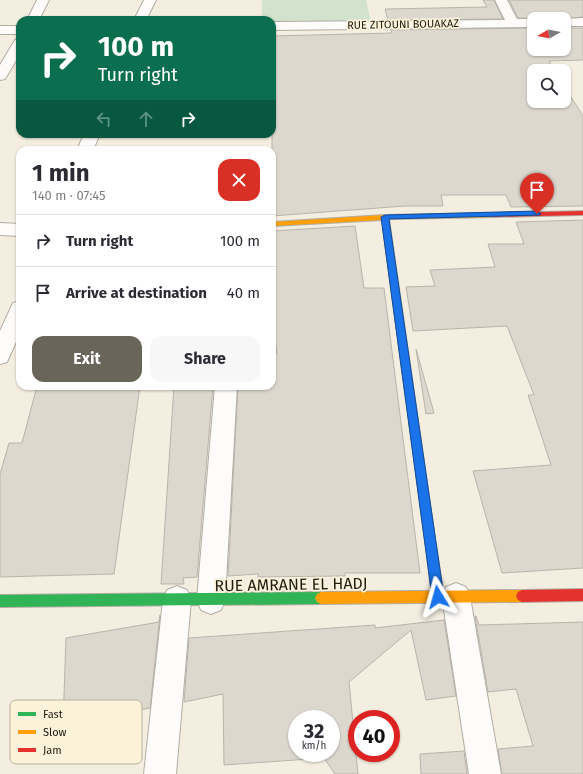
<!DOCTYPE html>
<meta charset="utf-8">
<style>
:root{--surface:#fff;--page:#f7f7f7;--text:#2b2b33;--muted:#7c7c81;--line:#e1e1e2;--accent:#69655a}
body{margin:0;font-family:"Fira Sans",sans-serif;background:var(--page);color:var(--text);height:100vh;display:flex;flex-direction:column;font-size:15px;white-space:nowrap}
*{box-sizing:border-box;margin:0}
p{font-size:13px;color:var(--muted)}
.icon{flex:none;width:22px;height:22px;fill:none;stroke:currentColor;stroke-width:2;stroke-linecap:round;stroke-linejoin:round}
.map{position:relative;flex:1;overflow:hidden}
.panel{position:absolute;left:16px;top:146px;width:260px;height:244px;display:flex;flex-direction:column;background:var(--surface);border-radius:12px;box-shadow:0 1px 3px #0004}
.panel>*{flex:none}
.guide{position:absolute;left:16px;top:16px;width:260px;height:122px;border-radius:12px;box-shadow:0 1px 3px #0004;background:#0b6e4f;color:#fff;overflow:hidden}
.needle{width:26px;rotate:261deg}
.buttons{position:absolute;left:527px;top:12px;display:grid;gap:8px}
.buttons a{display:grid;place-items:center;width:44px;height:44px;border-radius:8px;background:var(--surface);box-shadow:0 1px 3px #0004;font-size:20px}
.speed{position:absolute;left:288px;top:710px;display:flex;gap:8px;font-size:20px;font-weight:700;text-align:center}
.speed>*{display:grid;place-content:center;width:52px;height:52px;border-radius:50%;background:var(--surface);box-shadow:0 1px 3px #0004;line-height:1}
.speed small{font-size:10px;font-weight:400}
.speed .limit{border:6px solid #d22;background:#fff;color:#111}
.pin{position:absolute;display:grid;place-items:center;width:34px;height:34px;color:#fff;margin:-41px -17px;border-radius:50% 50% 50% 0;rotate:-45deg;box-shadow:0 0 4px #0007}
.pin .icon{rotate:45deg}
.me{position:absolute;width:44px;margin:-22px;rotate:352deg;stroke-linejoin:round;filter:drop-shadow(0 0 3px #0008)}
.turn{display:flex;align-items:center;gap:14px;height:84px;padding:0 16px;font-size:18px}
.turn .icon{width:52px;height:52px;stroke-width:2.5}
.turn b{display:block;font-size:28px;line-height:34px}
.lanes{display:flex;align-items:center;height:38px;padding:0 16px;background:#0003;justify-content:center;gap:20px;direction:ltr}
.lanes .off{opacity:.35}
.round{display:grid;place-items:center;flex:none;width:42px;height:42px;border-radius:12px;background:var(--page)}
.headline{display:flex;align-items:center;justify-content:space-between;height:68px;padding:0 16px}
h1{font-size:24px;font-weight:700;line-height:30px}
.primary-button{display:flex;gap:8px;margin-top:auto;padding:8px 16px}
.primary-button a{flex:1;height:46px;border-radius:12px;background:var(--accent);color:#fff;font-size:16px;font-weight:700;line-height:46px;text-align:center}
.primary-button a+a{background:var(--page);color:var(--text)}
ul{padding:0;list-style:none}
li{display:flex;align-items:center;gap:12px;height:52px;padding:0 16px;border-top:1px solid var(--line)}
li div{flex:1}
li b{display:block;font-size:15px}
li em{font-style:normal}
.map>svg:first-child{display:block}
.green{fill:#d1e2cd}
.building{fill:#dcd8ce;stroke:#b9b4ab;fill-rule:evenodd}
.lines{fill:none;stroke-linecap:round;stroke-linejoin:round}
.street-casing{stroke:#b1ada3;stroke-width:2}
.fast-casing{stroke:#b1ada3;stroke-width:2}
.slow-casing{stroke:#b1ada3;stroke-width:2}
.jam-casing{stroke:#b1ada3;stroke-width:2}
.street{fill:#fdfcfa;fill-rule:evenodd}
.fast{fill:#30b455;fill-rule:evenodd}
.slow{fill:#ff9f0a;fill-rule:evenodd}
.jam{fill:#e5322d;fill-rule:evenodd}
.route{fill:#1a73e8;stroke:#114b97}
.labels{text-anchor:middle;stroke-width:3.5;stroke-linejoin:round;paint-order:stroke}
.far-street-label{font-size:11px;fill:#1e1b12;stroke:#fcf1d9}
.near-street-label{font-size:16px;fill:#1e1b12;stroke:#fcf1d9}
.key{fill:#fcf1d9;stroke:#b9b19d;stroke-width:1}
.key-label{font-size:11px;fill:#1e1b12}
</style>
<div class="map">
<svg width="583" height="774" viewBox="0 0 583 774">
<rect width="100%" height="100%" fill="#f4eee1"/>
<!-- green -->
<path class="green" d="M262,0H366L371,22L272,24V20H262Z"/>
<!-- building -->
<path class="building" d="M483,0H494L503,19L388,20L385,9L487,7Z
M509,0H583V17L560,19L518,18Z
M534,28V49H564V28H583V60L549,61L555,71H534V101H564V86L583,116V206L511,207L506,195H441L443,206H405L272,216V36L392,33L391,30Z
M583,220V568L502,573L473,471L551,465L528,395H534L507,326L413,331L406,287L435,286L430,270L495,267L488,244H524L516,222Z
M355,226L364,288H384L420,573H345V576L258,577V574L228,576L238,386H272V353H277L272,322V231Z
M416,349L434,413L426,414Z
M37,386H140L114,574L0,577V474L9,443H22Z
M174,386H213L197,577L183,578L184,584H161Z
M160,615L150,708L63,724L66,638L159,622Z
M475,616H476L479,625L583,622V774H502L498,749L533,746L516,689L488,692Z
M444,620L456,696L426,700L411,630L349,682L358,774H335L324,758L224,765L223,694L184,702L189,638L375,625V628ZM297,719H331V753H297Z
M464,751L467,774H421L420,754Z"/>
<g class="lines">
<defs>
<path id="street" d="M37,0H49L39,20H27Z
M144,0H156L146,20H134Z
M495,0H507L517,19H534V27L272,30V22L505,20Z
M583,18V26H564V19H561Z
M0,26H20V34H0Z
M20,39V54L5,79L0,80V65L15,40Z
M84,134H100L93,150H77Z
M0,223L20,224V236L0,235Z
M20,301V333L7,362L0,364V331L13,303Z
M215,386H237L225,600L221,610L211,614L201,610L197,600Z
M456,583L466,587L470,597L501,774H469L442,597L446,587Z
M177,586L187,590L191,600L176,774H144L163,600L167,590Z"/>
<path id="fast" d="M430,534L434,535L435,539L444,597L442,601L438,603L434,601L432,597L425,539L426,535Z
M321,592L325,594L327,598L325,602L321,604L0,607V595Z"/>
<path id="slow" d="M493,213L497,215L496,217L389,219L435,539L434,543L430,544L426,543L425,539L382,220L272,226V222L385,215Z
M522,590L526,592L528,596L526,600L522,602L321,604L317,602L315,598L317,594L321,592Z"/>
<path id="jam" d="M583,211V215L493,217L489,215L493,213Z
M583,589V601L522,602L518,600L516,596L518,592L522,590Z"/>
</defs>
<!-- street casing -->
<use href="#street" class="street-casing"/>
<!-- fast casing -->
<use href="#fast" class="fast-casing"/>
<!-- slow casing -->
<use href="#slow" class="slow-casing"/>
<!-- jam casing -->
<use href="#jam" class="jam-casing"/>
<!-- street -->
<use href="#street" class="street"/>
<!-- fast -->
<use href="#fast" class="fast"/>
<!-- slow -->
<use href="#slow" class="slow"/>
<!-- jam -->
<use href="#jam" class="jam"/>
</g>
<!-- route -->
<path class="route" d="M537,211L541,214L540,215L389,219L444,597L442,601L438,603L434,601L432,597L381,217L385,215Z"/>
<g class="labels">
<!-- far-street labels -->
<g class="far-street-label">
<text transform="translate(403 24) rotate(-1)" y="4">RUE ZITOUNI BOUAKAZ</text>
</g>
<!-- near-street labels -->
<g class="near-street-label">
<text transform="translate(291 584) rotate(-1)" y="6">RUE AMRANE EL HADJ</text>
</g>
</g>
<!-- legend -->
<rect x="10" y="700" width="132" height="64" rx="6" class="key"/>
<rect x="18" y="712" width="18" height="4" fill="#30b455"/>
<rect x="18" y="730" width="18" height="4" fill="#ff9f0a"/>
<rect x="18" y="748" width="18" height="4" fill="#e5322d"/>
<g class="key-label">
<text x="43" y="718">Fast</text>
<text x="43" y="736">Slow</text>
<text x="43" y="754">Jam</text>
</g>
</svg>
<div class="buttons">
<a><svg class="needle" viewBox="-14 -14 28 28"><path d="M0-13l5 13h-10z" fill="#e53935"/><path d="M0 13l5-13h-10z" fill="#7c7c81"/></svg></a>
<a><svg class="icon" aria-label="search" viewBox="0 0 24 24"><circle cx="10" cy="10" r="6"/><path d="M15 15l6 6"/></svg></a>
</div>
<div class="speed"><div>32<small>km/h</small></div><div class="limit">40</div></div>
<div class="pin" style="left:537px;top:214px;background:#d93025"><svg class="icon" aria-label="arrive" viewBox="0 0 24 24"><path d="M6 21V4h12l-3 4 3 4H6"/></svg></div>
<svg class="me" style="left:438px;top:597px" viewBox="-20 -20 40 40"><path d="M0-17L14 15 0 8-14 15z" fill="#1a73e8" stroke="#fff" stroke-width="4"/></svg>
<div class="guide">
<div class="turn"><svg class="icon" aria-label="right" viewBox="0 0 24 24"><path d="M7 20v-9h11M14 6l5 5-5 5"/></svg><div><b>100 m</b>Turn right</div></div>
<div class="lanes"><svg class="icon off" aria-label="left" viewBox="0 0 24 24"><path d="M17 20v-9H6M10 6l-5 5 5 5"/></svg><svg class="icon off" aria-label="ahead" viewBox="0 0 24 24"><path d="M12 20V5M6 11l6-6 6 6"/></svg><svg class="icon" aria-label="right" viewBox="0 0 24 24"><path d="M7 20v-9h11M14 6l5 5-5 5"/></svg></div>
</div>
<section class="panel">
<div class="headline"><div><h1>1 min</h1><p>140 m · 07:45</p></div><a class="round" style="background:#d93025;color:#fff"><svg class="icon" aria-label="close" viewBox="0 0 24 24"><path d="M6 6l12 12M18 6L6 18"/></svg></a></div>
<ul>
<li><svg class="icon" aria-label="right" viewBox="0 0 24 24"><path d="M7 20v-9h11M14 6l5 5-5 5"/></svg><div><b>Turn right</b></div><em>100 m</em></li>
<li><svg class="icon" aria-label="arrive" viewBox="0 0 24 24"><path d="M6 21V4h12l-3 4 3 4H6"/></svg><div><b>Arrive at destination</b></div><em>40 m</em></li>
</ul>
<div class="primary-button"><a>Exit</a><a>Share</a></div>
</section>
</div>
